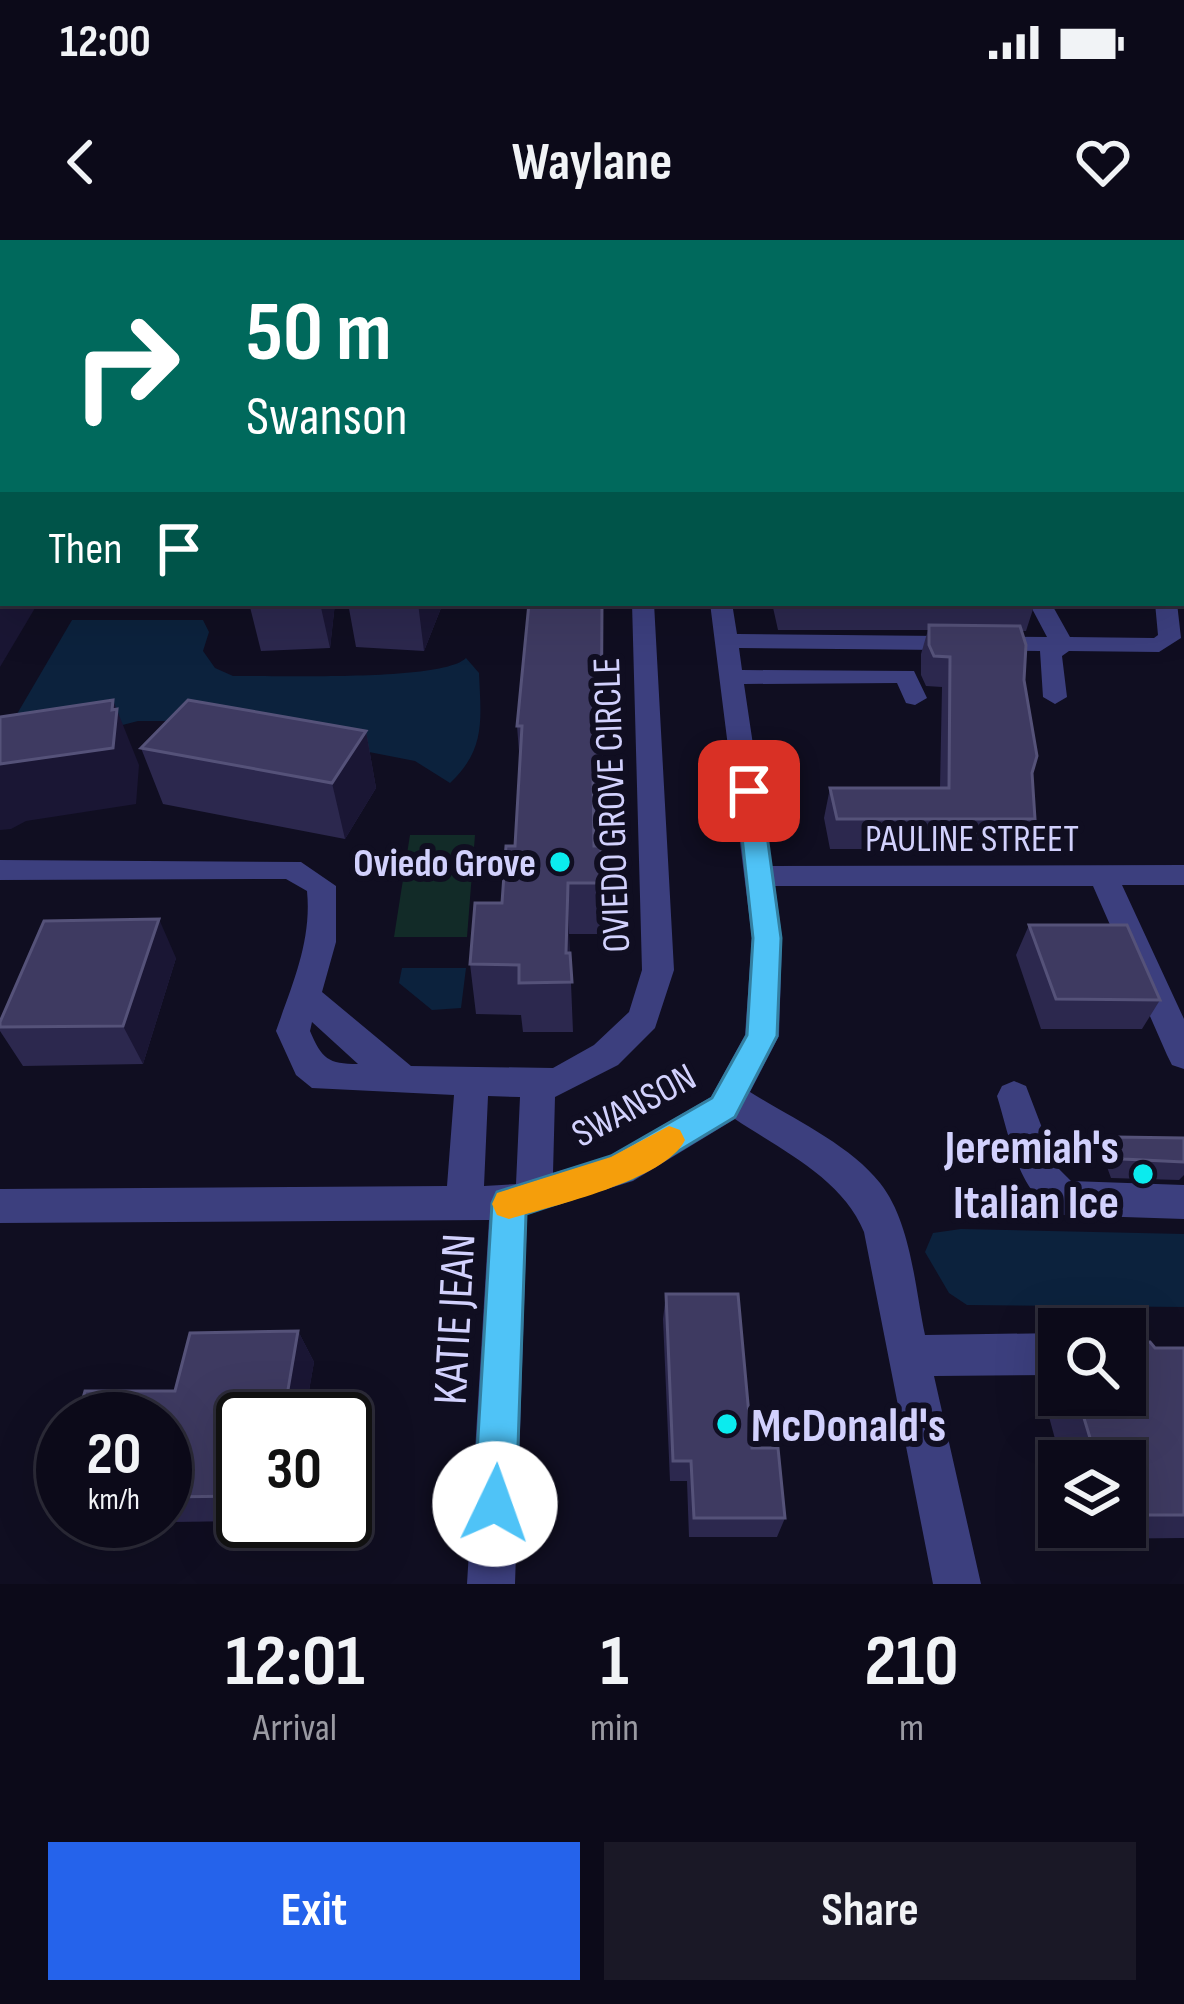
<!DOCTYPE html>
<style>
:root{--surface:#0c0a19;--page:#1a1826;--text:#f1f3f6;--muted:#9a9aa2;--line:#2c2b38;--accent:#2563eb}
body{margin:0;font-family:"Sofia Sans Condensed",sans-serif;background:var(--page);color:var(--text);height:100vh;display:flex;flex-direction:column;font-size:45px;white-space:nowrap}
*{box-sizing:border-box;margin:0}
p{font-size:39px;color:var(--muted)}
.icon{flex:none;width:66px;height:66px;fill:none;stroke:currentColor;stroke-width:2;stroke-linecap:round;stroke-linejoin:round}
.map{position:relative;height:1344px;overflow:hidden}
.sheet{display:flex;flex-direction:column;background:var(--surface);flex:1}
.sheet>*{flex:none}
.hud{position:absolute;left:0px;top:0px;width:1185px;height:366px;box-shadow:0 12px 48px #0002,0 0 0 3px var(--line);background:#00695c;color:#fff;overflow:hidden}
.controls{position:absolute;left:1038px;top:1068px;display:grid;gap:24px}
.controls a{display:grid;place-items:center;width:108px;height:108px;border-radius:0px;background:var(--surface);box-shadow:0 12px 48px #0002,0 0 0 3px var(--line);font-size:60px}
.speed{position:absolute;left:36px;top:1152px;display:flex;gap:24px;font-size:60px;font-weight:700;text-align:center}
.speed>*{display:grid;place-content:center;width:156px;height:156px;border-radius:50%;background:var(--surface);box-shadow:0 12px 48px #0002,0 0 0 3px var(--line);line-height:1}
.speed small{font-size:30px;font-weight:400}
.speed .limit{border:6px solid #111;border-radius:18px;background:#fff;color:#111}
.pin{position:absolute;display:grid;place-items:center;width:102px;height:102px;color:#fff;margin:-51px;border-radius:24px;box-shadow:0 6px 18px #0006}
.me{position:absolute;width:132px;margin:-66px;rotate:3deg;stroke-linejoin:round;filter:drop-shadow(0 0 9px #0008)}
.turn{display:flex;align-items:center;gap:42px;height:252px;padding:0 48px;font-size:54px}
.turn .icon{width:156px;height:156px;stroke-width:2.5}
.turn b{display:block;font-size:84px;line-height:102px}
.then{display:flex;align-items:center;height:114px;padding:0 48px;background:#0003;gap:24px;font-size:45px}
.eta{display:flex;justify-content:space-evenly;align-items:center;height:204px;text-align:center}
.eta b{font-size:72px;font-weight:700;line-height:84px}
.cta{display:flex;gap:24px;margin-top:auto;padding:24px 48px}
.cta a{flex:1;height:138px;border-radius:0px;background:var(--accent);color:#fff;font-size:48px;font-weight:700;line-height:138px;text-align:center}
.cta a+a{background:var(--page);color:var(--text)}
.status{display:flex;justify-content:space-between;align-items:center;height:84px;padding:0 60px;background:var(--surface);direction:ltr}
.status svg{height:33px;fill:currentColor}
header{display:flex;justify-content:space-between;align-items:center;height:156px;padding:0 48px;background:var(--surface);font-size:54px;font-weight:700}
.map>svg:first-child{display:block}
.green{fill:#122b28}
.water{fill:#0c223d}
.lines{fill:none;stroke-linecap:round;stroke-linejoin:round}
.minor{fill:#3c3f7e;fill-rule:evenodd}
.major{fill:#b15df7;fill-rule:evenodd}
.wall{fill:#2c284e}
.shaded-wall{fill:#1a1634}
.building{fill:#3e3a61;stroke:#555279;stroke-width:3}
.route{fill:#4fc3f7;stroke:#337fa1;stroke-width:3}
.slow{fill:#f59e0b}
.poi-dot{fill:#0bebee;stroke:#100e21;stroke-width:4.5}
.labels{text-anchor:middle;stroke-width:12;stroke-linejoin:round;paint-order:stroke}
.street-label{font-size:39px;fill:#d2d1fd;stroke:#100e21}
.poi-label{font-size:39px;font-weight:bold;fill:#d2d1fd;stroke:#100e21;text-anchor:end}
.near-poi-label{font-size:48px;font-weight:bold;fill:#d2d1fd;stroke:#100e21;text-anchor:end}
.near-street-label{font-size:48px;fill:#d2d1fd;stroke:#100e21}
</style>
<div class="status"><b>12:00</b><svg viewBox="0 0 49 12"><path d="M0 12V9h3v3zM5 12V6h3v6zM10 12V3h3v9zM15 12V0h3v12zM26 1h20v11H26zM47 4h2v5h-2z"/></svg></div>
<header><svg class="icon" aria-label="back" viewBox="0 0 24 24"><path d="M15 5l-7 7 7 7"/></svg>Waylane<svg class="icon" aria-label="heart" viewBox="0 0 24 24"><path d="M12 20l-8-8c-3-5 5-10 8-4 3-6 11-1 8 4z"/></svg></header>
<div class="map">
<svg width="1184" height="1344" viewBox="0 0 1184 1344">
<rect width="100%" height="100%" fill="#100e21"/>
<!-- green -->
<path class="green" d="M410,595H475L467,697H394Z"/>
<!-- water -->
<path class="water" d="M72,380H203L209,392L203,411L215,428L233,436C275,435 442,442 466,418L479,433C481,480 486,509 450,543L415,521L210,481H138L41,506L10,486Z
M402,728H466L461,768L432,770L399,743Z
M961,989L1184,994V1067L967,1065L949,1053L925,1012L933,993Z"/>
<g class="lines">
<!-- minor -->
<path class="minor" d="M0,49L3,50V58H0Z
M1182,142L1184,143V153L1182,152Z
M1182,314H1184V329H1182Z
M632,363H654L674,730L655,788L618,825L555,857L553,933L610,916L711,857L745,795L752,698L710,363H732L737,394L1047,397L1029,363H1051L1070,397L1154,398L1158,395L1155,363H1177L1181,398L1159,412L1069,411L1062,416L1067,457L1055,464L1043,457L1040,411L739,408L742,430L914,431L927,458L915,465L906,463L897,443L744,444L771,626L1184,625V645H1122L1184,779V829L1172,825L1167,815L1093,646H775L782,698L779,796L750,852C791,878 849,904 880,943C911,982 915,1048 925,1095L1059,1093V1135L934,1136L981,1344H933L864,992C842,938 781,910 735,879L633,941L527,974L515,1344H467L489,980L0,983V949L447,946L454,855L312,848L296,835L276,791C292,745 312,701 307,651L286,639L0,640V620L301,622L336,646V702L322,752L411,826L553,828L594,805L629,772L642,730ZM312,782L358,824C328,824 322,819 310,791ZM488,856L520,857L516,944L484,946Z
M1014,841L1026,846L1057,927L1071,941L1184,945V979L1063,975C1018,958 1010,897 997,856L1002,846Z"/>
<!-- major -->
<path class="major" d="M468,0H484L486,3H470Z
M498,0H514L516,3H500Z
M1182,279H1184V292H1182Z"/>
</g>
<!-- wall -->
<path class="wall" d="M0,0H462L468,3H3V30L0,21Z
M562,0H648L634,3H568Z
M0,60L3,61V166H0Z
M3,220V266H0V223Z
M249,363H335L330,408L261,411Z
M348,363H443L424,411L356,407Z
M602,363L601,588H594V606L602,643V694H569L573,792H523L521,775L476,774L470,724L502,663L515,606L520,524L517,486Z
M772,363H1035L1026,391H1021L1035,579L1023,609H830L824,578L830,548H940L942,447L926,446L921,435V414L928,390H778Z
M366,491L376,548L345,599L163,564L141,508Z
M1029,685L1160,760L1142,789H1041L1016,715Z
M176,718L143,824L23,826L0,791V782Z
M1115,897L1184,898V935L1179,940L1111,938L1103,916Z
M666,1054L752,1208L785,1278L777,1297H689L687,1241H670L663,1079Z
M298,1091L314,1122L304,1179H243V1281L173,1282L165,1273V1179L175,1151Z
M1155,1108H1184V1298L1083,1299L1079,1287H1125V1221H1061L1039,1140L1059,1115V1155H1125Z"/>
<!-- shaded-wall -->
<path class="shaded-wall" d="M587,0H648L634,3H587Z
M3,329V363H38L0,427V334Z
M320,363H335L330,408Z
M418,363H443L424,411Z
M113,460L139,525L136,564L26,581L11,589L0,590V524L112,470Z
M366,491L376,548L345,599L332,543Z
M568,643L569,694L568,742L566,713Z
M159,679L176,718L143,824L123,786Z
M298,1091L314,1122L304,1179H283Z"/>
<!-- building -->
<path class="building" d="M0,0H147L152,3H3V20L0,16Z
M158,0H462L468,3H173Z
M0,60L3,61V77L0,76Z
M1182,62L1184,63V100L1182,101Z
M0,87H3V146L0,149Z
M3,220V247H0V223Z
M0,278H3V329L0,334Z
M529,363H602L601,537H593L594,606H601L602,643H568L566,713H570L572,742L519,743V725L470,724L475,663H502L506,606H515L522,486H517Z
M781,363H1035V364Z
M929,385L1020,386L1026,405L1024,440L1037,516L1032,533L1035,579H837L830,548H949L950,417L934,416L929,405Z
M113,460L112,470L117,469L113,508L0,524V477Z
M188,460L366,491L332,543L141,508Z
M159,679L123,786L0,787V782L44,681Z
M1029,685H1127L1160,760L1056,759Z
M1115,897L1184,898V922L1123,919Z
M666,1054H738L752,1208H778L785,1278H694L691,1221H673Z
M298,1091L283,1179H243V1256L165,1257V1179H77L85,1151H175L190,1093Z
M1125,1102H1150L1155,1108H1184V1275H1125V1221H1097L1077,1155H1125Z"/>
<!-- route -->
<path class="route" d="M749,543L761,551L781,698L777,796L735,877L632,939L526,974L516,1264L510,1279L495,1285L480,1279L474,1264L492,963L497,952L611,916L712,858L747,795L753,698L737,551Z"/>
<!-- slow -->
<path class="slow" d="M669,886L680,890L685,900C666,940 552,966 509,979L497,975L492,964L497,953L611,917Z"/>
<!-- markers -->
<g class="poi-dot">
<circle cx="560" cy="622" r="12"/>
<circle cx="1143" cy="934" r="12"/>
<circle cx="727" cy="1184" r="12"/>
</g>
<g class="labels">
<!-- street labels -->
<g class="street-label">
<text transform="translate(610 565) rotate(-92)" y="14">OVIEDO GROVE CIRCLE</text>
<text x="972" y="611">PAULINE STREET</text>
<text transform="translate(633 864) rotate(-28)" y="14">SWANSON</text>
</g>
<!-- poi labels -->
<g class="poi-label">
<text x="536" y="636">Oviedo Grove</text>
</g>
<!-- near-poi labels -->
<g class="near-poi-label">
<text x="1119" y="923">Jeremiah's<tspan x="1119" dy="55">Italian Ice</tspan></text>
<text x="751" y="1201" text-anchor="start">McDonald's</text>
</g>
<!-- near-street labels -->
<g class="near-street-label">
<text transform="translate(453 1079) rotate(-87)" y="17">KATIE JEAN</text>
</g>
</g>
</svg>
<div class="controls">
<a><svg class="icon" aria-label="search" viewBox="0 0 24 24"><circle cx="10" cy="10" r="6"/><path d="M15 15l6 6"/></svg></a>
<a><svg class="icon" aria-label="layers" viewBox="0 0 24 24"><path d="M12 4l9 5-9 5-9-5zM3 14l9 5 9-5"/></svg></a>
</div>
<div class="speed"><div>20<small>km/h</small></div><div class="limit">30</div></div>
<div class="pin" style="left:749px;top:551px;background:#d93025"><svg class="icon" aria-label="arrive" viewBox="0 0 24 24"><path d="M6 21V4h12l-3 4 3 4H6"/></svg></div>
<svg class="me" style="left:495px;top:1264px" viewBox="-20 -20 40 40"><circle r="19" fill="#fff"/><path d="M0-13L10 11 0 6-10 11z" fill="#4fc3f7"/></svg>
<div class="hud">
<div class="turn"><svg class="icon" aria-label="right" viewBox="0 0 24 24"><path d="M7 20v-9h11M14 6l5 5-5 5"/></svg><div><b>50 m</b>Swanson</div></div>
<div class="then">Then<svg class="icon" aria-label="arrive" viewBox="0 0 24 24"><path d="M6 21V4h12l-3 4 3 4H6"/></svg></div>
</div>
</div>
<section class="sheet">
<div class="eta">
<div><b>12:01</b><p>Arrival</p></div>
<div><b>1</b><p>min</p></div>
<div><b>210</b><p>m</p></div>
</div>
<div class="cta"><a>Exit</a><a>Share</a></div>
</section>
